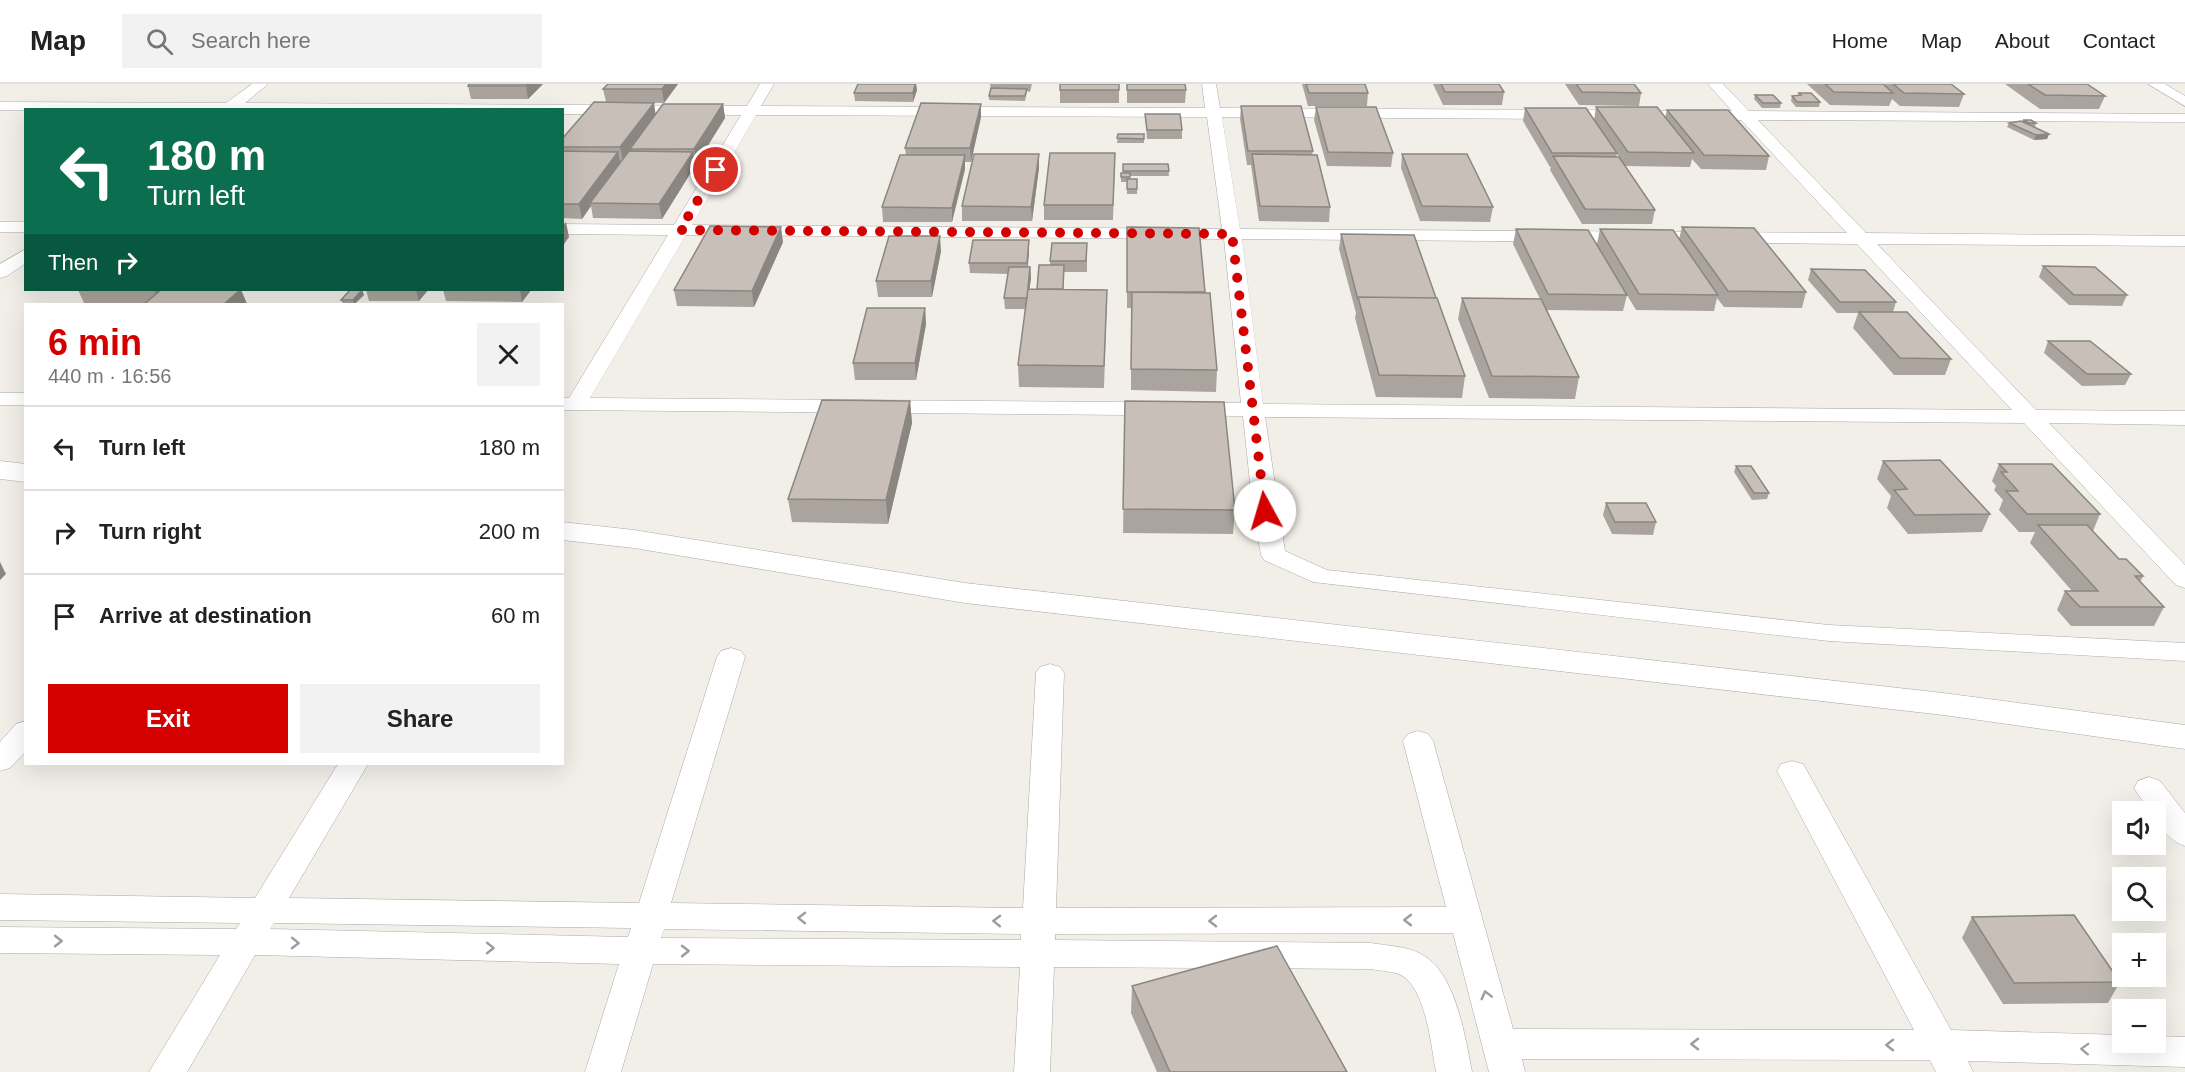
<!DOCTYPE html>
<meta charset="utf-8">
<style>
:root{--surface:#fff;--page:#f2f2f2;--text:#222;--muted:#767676;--line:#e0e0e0;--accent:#d40000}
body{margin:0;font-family:Helvetica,sans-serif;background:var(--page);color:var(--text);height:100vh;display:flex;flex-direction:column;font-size:22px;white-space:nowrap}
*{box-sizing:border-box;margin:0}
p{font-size:20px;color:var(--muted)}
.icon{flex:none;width:33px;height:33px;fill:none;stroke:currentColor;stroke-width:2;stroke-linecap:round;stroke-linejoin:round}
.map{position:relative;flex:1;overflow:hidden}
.panel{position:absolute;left:24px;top:219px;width:540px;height:462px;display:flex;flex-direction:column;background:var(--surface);border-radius:0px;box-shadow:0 6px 24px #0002}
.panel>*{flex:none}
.guide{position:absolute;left:24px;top:24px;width:540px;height:183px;border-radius:0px;box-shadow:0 6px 24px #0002;background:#0b6e4f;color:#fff;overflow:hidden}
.fabs{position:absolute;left:2112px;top:717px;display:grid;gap:12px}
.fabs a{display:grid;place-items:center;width:54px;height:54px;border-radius:0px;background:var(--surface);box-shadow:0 6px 24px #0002;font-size:30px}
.pin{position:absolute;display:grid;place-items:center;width:51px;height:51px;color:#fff;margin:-26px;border:3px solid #fff;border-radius:50%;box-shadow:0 2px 6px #0007}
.me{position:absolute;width:66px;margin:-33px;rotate:354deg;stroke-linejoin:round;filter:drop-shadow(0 0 4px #0008)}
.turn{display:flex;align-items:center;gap:21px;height:126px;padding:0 24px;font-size:27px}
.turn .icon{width:78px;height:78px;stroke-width:2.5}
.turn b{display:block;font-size:42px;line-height:51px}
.then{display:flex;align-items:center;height:57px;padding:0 24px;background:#0003;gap:12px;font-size:22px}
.round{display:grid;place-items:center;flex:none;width:63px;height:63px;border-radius:0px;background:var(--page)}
.overview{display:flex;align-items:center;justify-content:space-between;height:102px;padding:0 24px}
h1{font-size:36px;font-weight:800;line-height:45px;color:var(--accent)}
.cta{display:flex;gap:12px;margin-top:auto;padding:12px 24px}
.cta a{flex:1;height:69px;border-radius:0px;background:var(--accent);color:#fff;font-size:24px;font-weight:800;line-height:69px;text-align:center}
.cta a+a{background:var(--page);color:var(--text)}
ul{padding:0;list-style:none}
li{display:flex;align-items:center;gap:18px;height:84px;padding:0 24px;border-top:2px solid var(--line)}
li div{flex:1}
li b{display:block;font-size:22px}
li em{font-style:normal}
header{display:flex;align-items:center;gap:36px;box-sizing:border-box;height:84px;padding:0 30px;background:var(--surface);border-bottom:2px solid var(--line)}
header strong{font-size:28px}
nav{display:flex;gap:33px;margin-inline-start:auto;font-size:21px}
.search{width:420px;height:54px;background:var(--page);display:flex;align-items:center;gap:15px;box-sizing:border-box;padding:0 21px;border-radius:0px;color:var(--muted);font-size:22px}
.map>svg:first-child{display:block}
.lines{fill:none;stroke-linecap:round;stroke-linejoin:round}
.minor-casing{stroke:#a9a9a9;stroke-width:1}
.tertiary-casing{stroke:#a9a9a9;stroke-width:1}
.minor{fill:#fff;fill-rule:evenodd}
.tertiary{fill:#fff;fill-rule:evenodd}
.wall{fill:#aba49e}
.shaded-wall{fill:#8b8681}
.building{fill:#c7bfb8;stroke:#8b8681;stroke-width:1.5}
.oneway{stroke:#9c9c9c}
.route{stroke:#d40000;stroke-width:10;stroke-dasharray:0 18}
</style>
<header>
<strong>Map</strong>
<div class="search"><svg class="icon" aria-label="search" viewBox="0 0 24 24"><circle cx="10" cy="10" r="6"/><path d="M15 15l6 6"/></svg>Search here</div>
<nav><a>Home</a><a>Map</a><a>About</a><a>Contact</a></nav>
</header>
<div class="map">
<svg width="2185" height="988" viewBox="0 0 2185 988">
<rect width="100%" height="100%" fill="#f2efe9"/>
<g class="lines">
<defs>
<path id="minor" d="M252,0H268L245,19L747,22L760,0H774L761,22L1205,24L1202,0H1216L1220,24L1732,27L1708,0H1723L1749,27L2185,30V38L1758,36L1866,149L2185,152V162L1877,160L2036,326L2185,327V341L2049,339L2185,481V504L2176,501L2024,339L1265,333L1285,467L1327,486L1829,541L2185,559V577L1829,557L1313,498L1264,476L1261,471L1253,427L1243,332L562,326V314H569L668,151L562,150V140L674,141L741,31L562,30V26H0V18L226,19ZM756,31L1207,33L1222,145L692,141ZM1222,33L1741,36L1847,149L1240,145ZM686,151L1224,155L1241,319L590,314ZM1242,155L1857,160L2012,326L1263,320Z
M2148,0H2165L2185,12V22Z
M0,138H26V148H0Z
M26,165V179L7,192L0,194V180Z
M0,309H26V321H0Z
M731,564L741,567L745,573L671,819L1023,824L1036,589L1040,583L1050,580L1060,583L1064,589L1056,824L1446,823L1403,657L1408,650L1418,647L1428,650L1433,657L1513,945L1914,946L1777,687L1781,680L1792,677L1803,680L1807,687L1951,946L2122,951V958H2156V952L2185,953V983L1968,977L1973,988H1936L1930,976L1522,975L1525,988H1489L1453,849L1055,850V856L1371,859C1388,862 1406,862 1421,870C1456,888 1465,953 1472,988H1436C1431,962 1426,902 1399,890C1391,887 1380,887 1371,885L1054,883L1050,988H1014L1020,883L653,880L621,988H585L619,880L255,871L187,988H149L220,871L0,869V843L236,845L240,839L0,836V810L255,814L338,680H368L289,814L639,819L717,573L721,567ZM274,839L631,844L628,853L270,845ZM664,845L1021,850V856L661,854Z
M26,637V667L10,684L0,687V658L16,640Z
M2149,693L2160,697L2185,729V762C2172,758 2156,742 2156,728H2150L2134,704L2138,697Z"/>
<path id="tertiary" d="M0,377L26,380V398L0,395Z
M562,438L634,446L965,499L1943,609L2185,641V665L1943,631L965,519L634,464L562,456Z"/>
</defs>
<!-- minor casing -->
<use href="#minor" class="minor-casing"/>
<!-- tertiary casing -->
<use href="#tertiary" class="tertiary-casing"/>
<!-- minor -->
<use href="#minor" class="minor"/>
<!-- tertiary -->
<use href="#tertiary" class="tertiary"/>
</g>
<!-- wall -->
<path class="wall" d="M469,0H543L528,15H471L468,2Z
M678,0L664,19L606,18L603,5Z
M858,0H916L917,6L913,18L855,17L854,9Z
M990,0H1032L1030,8L1027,7L1025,17L989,16V12L991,6Z
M1119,0V19H1060V6Z
M1127,0L1186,6L1185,19H1127Z
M1302,0H1365L1368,9L1367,22H1308Z
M1433,0H1499L1504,8L1502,21H1443Z
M1565,0H1634L1641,9L1639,22L1579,21Z
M1807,0H1951L1964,10L1959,23L1900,22L1892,15L1889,22L1830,21Z
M2005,0H2087L2105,12L2099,25H2040Z
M1799,9L1820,18L1819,23H1796L1791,17L1792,12H1798Z
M1755,11L1781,19L1780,24H1762L1754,15Z
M723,20L725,34L697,79H695V82L662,135L593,134L591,122L582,135L562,134V55L656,30Z
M1241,22L1313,67L1312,71L1330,123L1329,138L1259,137L1251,81H1247L1240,35Z
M1316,23L1393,69L1391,83L1327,82L1314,36Z
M1596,23L1665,33L1667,26L1769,72L1766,86L1701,85L1692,75L1690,83L1625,82L1617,70L1616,73L1655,126L1652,140H1582L1550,86L1551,83H1550L1523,37L1525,24L1594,36Z
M1145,30L1182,46V55H1147Z
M981,33L971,78H965V85L952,138H883L882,123L906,71L905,64Z
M2023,36L2036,39L2035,43L2049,50L2047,55L2034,56L2007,43L2009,39L2023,38Z
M1118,50H1144V59H1117Z
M1115,69L1113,136H1044V121Z
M1039,70V84L1032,137H962V122Z
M1402,70L1493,123L1490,138L1420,137L1401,84Z
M1123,80H1168L1169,92H1130V95H1137V110H1127V98H1121V89H1123Z
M1127,143L1205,209L1217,286L1216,308L1131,306V224H1127Z
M1682,143L1806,208L1802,224L1724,223L1717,214L1714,227L1636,226L1627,211L1623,227L1547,226L1579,293L1575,315L1489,314L1458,235L1462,214L1540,215L1513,160L1516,145L1597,160L1600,145L1679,155Z
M1341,150L1465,292L1462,314L1376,313L1355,234L1356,229L1339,165Z
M783,158L754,223L677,222L674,206Z
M1087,159V188H1064L1063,205L1107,206L1104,304L1019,303L1018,281L1026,225H1005L1004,214L1008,190L970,189L969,179L1029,166L1028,183H1030L1031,194L1029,205H1037L1050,181V177Z
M941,167L932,213H878L876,197Z
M2043,182L2127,211L2122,222L2069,221L2039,193Z
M1811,185L1896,218L1893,228L1951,275L1945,291H1894L1853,244L1858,229H1837L1808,196Z
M78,206H241L247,220L84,219Z
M362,206L364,211L355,220H343L341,216Z
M366,206H428L419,217H369Z
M443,206H531L522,218L446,217Z
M925,224L926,240L916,296H855L853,279Z
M2048,257L2131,290L2125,301L2082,302L2044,269Z
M910,317L912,339L888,440L792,438L788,415Z
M1125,317L1235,426L1233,450L1123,449Z
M1883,377L1990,430L1982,448L1908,450L1887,424L1891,412L1877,395Z
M1999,380L2100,430L2093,447L2119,475L2143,492L2140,498L2164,523L2154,542H2071L2057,526L2065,507H2072L2030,459L2035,448H2019L1999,426L2003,416L1994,406L1996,402L1992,397Z
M1736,382L1769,409L1767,415L1752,416L1734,388Z
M1606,419L1656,438L1653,451L1612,450L1603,431Z
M1972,833L2120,898L2108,919L2003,920L1962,854Z
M1132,902L1347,988H1157L1131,929Z"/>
<!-- shaded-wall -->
<path class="shaded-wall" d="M527,0H543L528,15L526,2Z
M666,0H678L664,19L662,5Z
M915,0H916L917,6L913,18V9Z
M654,19L656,32L630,65L631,66L623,77L620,63Z
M723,20L725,34L697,79L694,65Z
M981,20V33L971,78L970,64Z
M2049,50L2047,55L2034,56L2036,51Z
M618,68L621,82L590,119L591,122L582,135L579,120Z
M693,68L695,82L662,135L659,120Z
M1039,70V84L1032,137L1031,123Z
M965,71V85L952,138V124Z
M566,138L569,153L562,163V143Z
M781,143L783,158L754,223L752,207Z
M940,152L941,167L932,213L931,197Z
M1029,156V166L1027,190V179Z
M1030,183L1031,194L1027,225V214Z
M154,206H177L160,220Z
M240,206H241L247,220H224Z
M362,206L364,211L354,220L353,216Z
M416,206H428L419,217Z
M520,206H531L522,218Z
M925,224L926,240L916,296L915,279Z
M910,317L912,339L888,440L886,416Z
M0,478L6,490L0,496Z"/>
<!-- building -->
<path class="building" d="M469,0H527L526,2H468Z
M608,0H666L662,5H603Z
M858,0H915L913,9H854Z
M1060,0H1119V6H1060Z
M1127,0H1185L1186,6H1127Z
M1306,0H1365L1368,9H1309Z
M1441,0H1499L1504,8H1445Z
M1576,0H1634L1641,9L1582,8Z
M1825,0H1883L1893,9L1834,8Z
M1893,0H1951L1964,10L1904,9Z
M2028,0H2087L2105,12L2045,11Z
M991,4L1027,5L1025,12H989Z
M1799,9H1811L1820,18H1797L1792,12L1801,11Z
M1755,11H1773L1781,19H1763Z
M594,18L654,19L620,63H562V55Z
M921,19L981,20L970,64H905Z
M663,20H723L694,65H630Z
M1241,22H1301L1313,67H1248Z
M1316,23H1376L1393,69L1328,68Z
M1596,23H1657L1694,69L1628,68Z
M1525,24H1586L1617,69H1552Z
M1667,26H1728L1769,72L1704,71Z
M1145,30H1180L1182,46H1147Z
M2023,36H2031L2036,39H2029Z
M2021,37L2049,50L2036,51L2009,39Z
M1118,50H1144V55L1117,54Z
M562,67L618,68L579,120H562Z
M629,67L693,68L659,120L590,119Z
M1050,69H1115L1113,121H1044Z
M974,70H1039L1031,123L962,122Z
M1252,70L1317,71L1330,123L1260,122Z
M1402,70H1467L1493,123L1422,122Z
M900,71H965L952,124L882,123Z
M1553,72L1619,73L1655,126L1585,125Z
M1123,80H1168L1169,87H1123Z
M1121,89H1130V93H1121Z
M1127,95H1137V105H1127Z
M710,142L781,143L752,207L674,206Z
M1127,143L1199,144L1205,208H1127Z
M1682,143L1754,144L1806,208L1728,207Z
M1516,145L1588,146L1627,211L1548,210Z
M1600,145L1673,146L1718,211L1639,210Z
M1341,150L1414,151L1436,214L1358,213V216Z
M889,152H940L931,197H876Z
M973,156H1029L1027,179H969Z
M1052,159H1087L1086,177H1050Z
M1039,181H1064L1063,205H1037Z
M2043,182L2095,183L2127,211H2074Z
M1009,183H1030L1027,214H1004Z
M1811,185L1865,186L1896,218H1840Z
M1028,205L1107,206L1104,282L1018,281Z
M161,206H240L224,220H144Z
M350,206H362L353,216H341Z
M1132,208L1210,209L1217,286L1131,285Z
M1358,213L1437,214L1465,292L1379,291Z
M1462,214L1541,215L1579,293L1492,292Z
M867,224H925L915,279H853Z
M1859,228H1907L1951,275L1900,274Z
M2048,257H2090L2131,290H2087Z
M822,316L910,317L886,416L788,415Z
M1125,317L1224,318L1235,426L1123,425Z
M1940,376L1990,430L1915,431L1894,406L1907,405L1883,377Z
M1999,380H2052L2100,430H2027L2006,407H2018L2001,388H2007Z
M1736,382H1751L1769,409H1754Z
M1606,419H1646L1656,438H1615Z
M2038,441H2087L2119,475H2126L2143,492H2135L2164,523H2080L2065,507H2098Z
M2074,831L2120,898L2014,899L1972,833Z
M1277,862L1347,988H1170L1132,902Z"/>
<!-- one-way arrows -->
<defs><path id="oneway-chevron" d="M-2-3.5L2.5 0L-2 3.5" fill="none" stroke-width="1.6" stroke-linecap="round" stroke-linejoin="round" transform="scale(1.5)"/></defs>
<g class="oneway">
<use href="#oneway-chevron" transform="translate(802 834) rotate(-179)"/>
<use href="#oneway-chevron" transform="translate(1408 836) rotate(180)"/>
<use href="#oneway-chevron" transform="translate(997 837) rotate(-179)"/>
<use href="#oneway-chevron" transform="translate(1213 837) rotate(180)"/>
<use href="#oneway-chevron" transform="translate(58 857)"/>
<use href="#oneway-chevron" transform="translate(295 859) rotate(1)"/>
<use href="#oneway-chevron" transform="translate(490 864) rotate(1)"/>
<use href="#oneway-chevron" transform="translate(685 867)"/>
<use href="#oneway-chevron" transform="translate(1486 911) rotate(-104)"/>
<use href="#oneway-chevron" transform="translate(1695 960) rotate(-180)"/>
<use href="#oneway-chevron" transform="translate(1890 961) rotate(-180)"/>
<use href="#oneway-chevron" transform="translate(2085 965) rotate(-178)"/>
</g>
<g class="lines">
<!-- route -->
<path class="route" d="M716,86L680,146L1232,150L1265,427"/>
</g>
</svg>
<div class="fabs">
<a><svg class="icon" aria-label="sound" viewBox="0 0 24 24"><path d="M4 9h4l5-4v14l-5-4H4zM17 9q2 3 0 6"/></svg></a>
<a><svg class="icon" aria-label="search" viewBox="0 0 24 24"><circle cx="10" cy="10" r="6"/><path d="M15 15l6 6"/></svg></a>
<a>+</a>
<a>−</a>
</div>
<div class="pin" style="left:716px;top:86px;background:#d93025"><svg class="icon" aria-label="arrive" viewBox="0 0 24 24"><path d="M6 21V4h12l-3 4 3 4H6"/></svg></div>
<svg class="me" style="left:1265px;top:427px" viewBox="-20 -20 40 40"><circle r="19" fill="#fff"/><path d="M0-13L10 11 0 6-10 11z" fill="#d40000"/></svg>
<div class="guide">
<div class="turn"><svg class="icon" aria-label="left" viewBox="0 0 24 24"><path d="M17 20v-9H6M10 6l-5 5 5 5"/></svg><div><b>180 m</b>Turn left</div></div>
<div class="then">Then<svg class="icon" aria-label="right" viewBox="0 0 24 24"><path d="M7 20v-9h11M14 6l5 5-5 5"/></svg></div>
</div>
<section class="panel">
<div class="overview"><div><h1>6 min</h1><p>440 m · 16:56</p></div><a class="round"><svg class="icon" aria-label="close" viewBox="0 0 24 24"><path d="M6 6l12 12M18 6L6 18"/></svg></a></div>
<ul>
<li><svg class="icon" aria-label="left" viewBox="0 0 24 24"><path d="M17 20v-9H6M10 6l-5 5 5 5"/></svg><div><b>Turn left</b></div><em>180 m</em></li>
<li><svg class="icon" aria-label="right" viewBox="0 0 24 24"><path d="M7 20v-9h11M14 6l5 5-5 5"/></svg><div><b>Turn right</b></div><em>200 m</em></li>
<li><svg class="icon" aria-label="arrive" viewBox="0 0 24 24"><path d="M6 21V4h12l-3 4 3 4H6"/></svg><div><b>Arrive at destination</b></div><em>60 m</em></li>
</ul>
<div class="cta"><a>Exit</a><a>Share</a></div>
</section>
</div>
